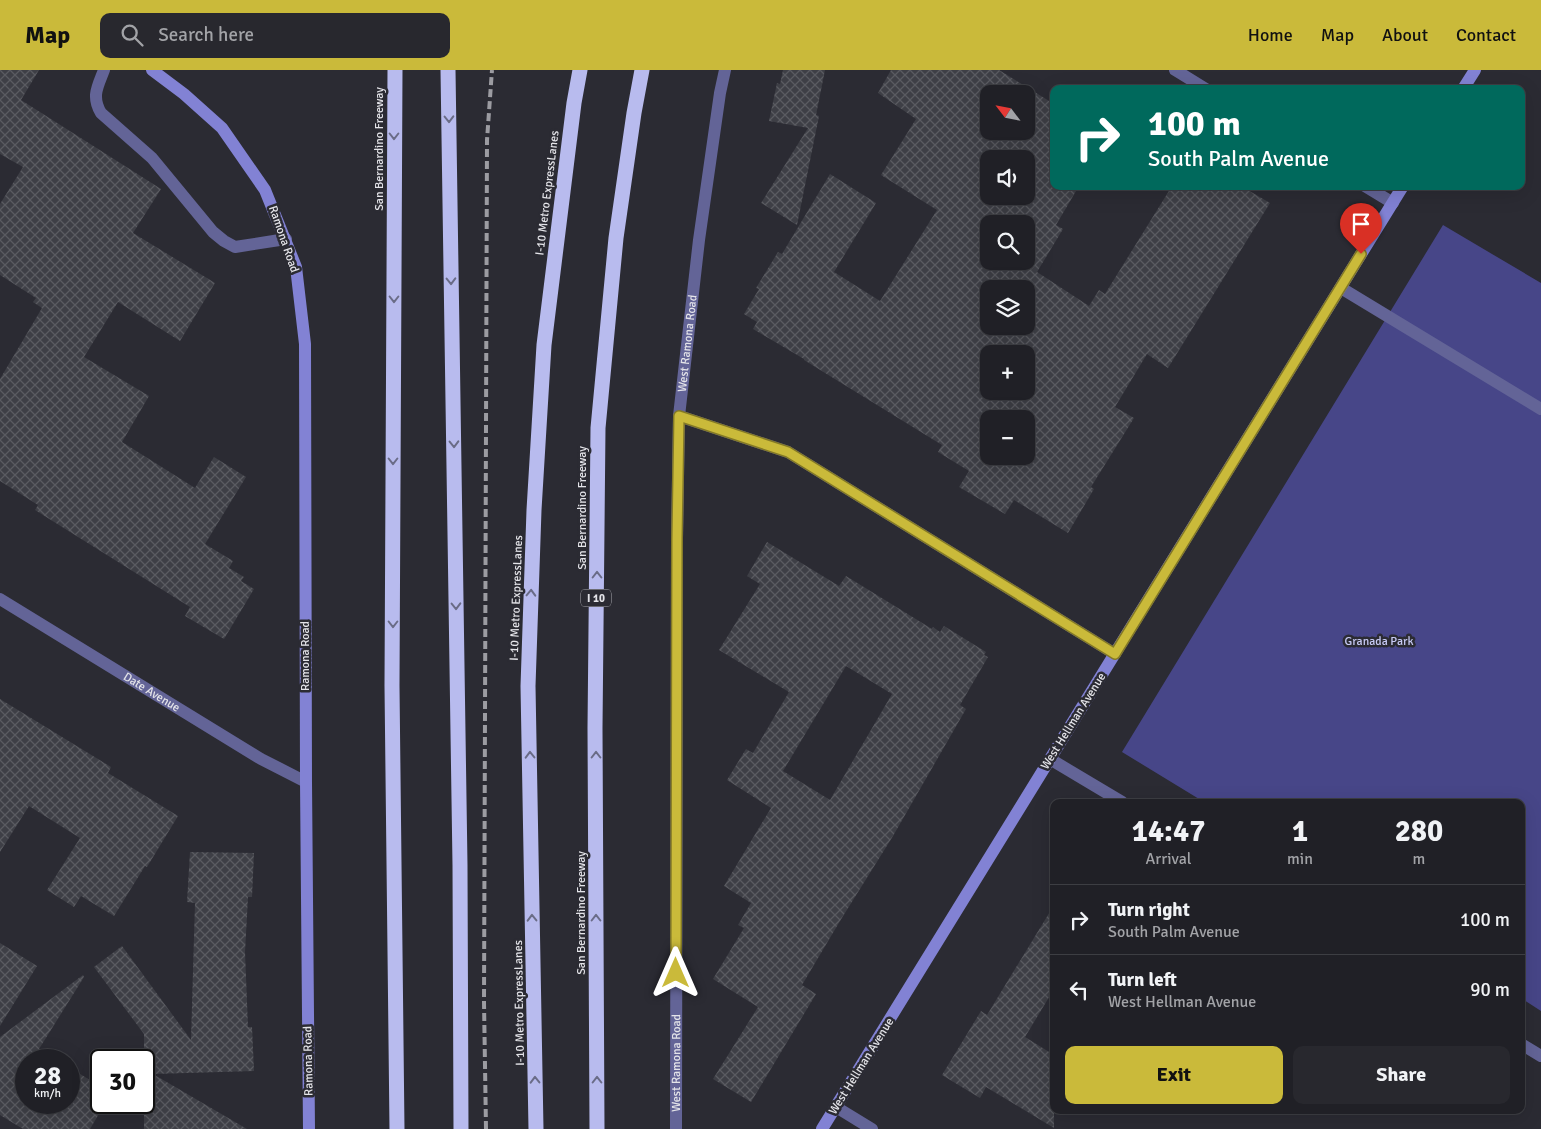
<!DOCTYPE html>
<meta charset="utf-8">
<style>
:root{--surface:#202026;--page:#28282e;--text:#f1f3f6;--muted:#a2a3a7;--line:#3d3e43;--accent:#caba3a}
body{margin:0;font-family:Signika,sans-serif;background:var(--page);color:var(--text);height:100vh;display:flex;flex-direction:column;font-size:19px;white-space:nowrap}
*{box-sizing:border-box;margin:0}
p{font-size:16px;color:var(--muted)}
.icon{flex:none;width:28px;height:28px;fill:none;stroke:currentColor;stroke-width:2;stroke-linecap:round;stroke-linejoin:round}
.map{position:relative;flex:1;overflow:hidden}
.details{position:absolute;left:1050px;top:729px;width:475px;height:315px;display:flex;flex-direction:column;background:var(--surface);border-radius:10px;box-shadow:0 5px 20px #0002,0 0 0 1px var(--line)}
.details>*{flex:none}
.guide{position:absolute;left:1050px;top:15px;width:475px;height:105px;border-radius:10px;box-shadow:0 5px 20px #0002,0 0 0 1px var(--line);background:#00695c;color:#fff;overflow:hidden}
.needle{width:32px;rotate:302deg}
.controls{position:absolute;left:980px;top:15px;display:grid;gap:10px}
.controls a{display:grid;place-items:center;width:55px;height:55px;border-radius:10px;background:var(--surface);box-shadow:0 5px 20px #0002,0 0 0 1px var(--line);font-size:25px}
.speed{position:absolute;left:15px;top:979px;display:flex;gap:10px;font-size:25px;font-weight:700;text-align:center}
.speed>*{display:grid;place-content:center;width:65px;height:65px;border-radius:50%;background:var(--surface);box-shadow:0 5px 20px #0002,0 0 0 1px var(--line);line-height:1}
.speed small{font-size:12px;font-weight:400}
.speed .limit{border:2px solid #111;border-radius:8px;background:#fff;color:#111}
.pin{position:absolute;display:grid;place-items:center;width:42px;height:42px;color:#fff;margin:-51px -21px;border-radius:50% 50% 50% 0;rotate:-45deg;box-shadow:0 0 5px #0007}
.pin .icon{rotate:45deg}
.me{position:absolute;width:55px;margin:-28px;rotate:0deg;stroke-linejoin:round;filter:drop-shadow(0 0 4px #0008)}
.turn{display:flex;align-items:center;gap:18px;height:105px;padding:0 15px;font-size:22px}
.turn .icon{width:65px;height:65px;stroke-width:2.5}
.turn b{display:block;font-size:35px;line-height:42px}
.eta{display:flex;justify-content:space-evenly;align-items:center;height:85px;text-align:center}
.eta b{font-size:30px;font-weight:700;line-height:35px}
.primary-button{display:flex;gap:10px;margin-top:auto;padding:10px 15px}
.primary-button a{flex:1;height:58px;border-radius:10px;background:var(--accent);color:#111;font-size:20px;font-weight:700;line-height:58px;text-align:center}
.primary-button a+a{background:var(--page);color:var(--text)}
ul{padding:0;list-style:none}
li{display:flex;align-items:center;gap:15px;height:70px;padding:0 15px;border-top:1px solid var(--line)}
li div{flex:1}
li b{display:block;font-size:19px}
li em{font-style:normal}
header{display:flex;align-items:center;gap:30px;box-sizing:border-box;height:70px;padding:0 25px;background:var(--accent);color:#111}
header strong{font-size:24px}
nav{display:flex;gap:28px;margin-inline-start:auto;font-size:18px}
.search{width:350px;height:45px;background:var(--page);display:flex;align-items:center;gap:12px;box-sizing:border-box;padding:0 18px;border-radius:10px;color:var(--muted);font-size:19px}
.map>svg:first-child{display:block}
.green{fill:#474688}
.building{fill:url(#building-cross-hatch);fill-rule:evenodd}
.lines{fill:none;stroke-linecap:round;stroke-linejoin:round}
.lane{stroke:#636497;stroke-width:12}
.street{stroke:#636497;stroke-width:12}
.secondary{stroke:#8282d4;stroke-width:12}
.highway{stroke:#b8bbee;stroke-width:15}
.rail{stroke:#9c9ca2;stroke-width:4;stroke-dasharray:8 4;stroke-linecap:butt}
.oneway{stroke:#6a6c87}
.route-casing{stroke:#837926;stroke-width:12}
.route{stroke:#caba3a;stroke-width:9}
.labels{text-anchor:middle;stroke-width:5;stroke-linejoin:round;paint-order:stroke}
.shield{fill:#2b2b33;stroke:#acacb2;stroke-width:1}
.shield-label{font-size:11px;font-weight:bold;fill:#e4e4e9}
.street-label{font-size:12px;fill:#e4e4e9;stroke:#2b2b33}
.park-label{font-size:12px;fill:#c8cbf6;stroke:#2b2b33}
</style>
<header>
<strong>Map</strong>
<div class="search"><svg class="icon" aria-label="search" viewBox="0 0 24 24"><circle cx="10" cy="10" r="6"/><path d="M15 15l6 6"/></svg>Search here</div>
<nav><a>Home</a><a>Map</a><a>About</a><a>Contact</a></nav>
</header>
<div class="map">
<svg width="1541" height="1059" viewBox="0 0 1541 1059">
<defs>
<pattern id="building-cross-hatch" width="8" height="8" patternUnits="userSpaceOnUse" patternTransform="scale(1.25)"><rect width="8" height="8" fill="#3e3f46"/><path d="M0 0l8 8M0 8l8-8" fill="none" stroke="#5a5b61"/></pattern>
</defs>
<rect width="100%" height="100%" fill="#2b2b33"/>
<!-- green -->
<path class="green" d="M1443,155L1541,213V941L1521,928V732H1204L1122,682Z"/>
<!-- building -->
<path class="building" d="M0,0H39L21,30L161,119L133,163L215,213L180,271L118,232L84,287L149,326L122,372L195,418L214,387L246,407L205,474L233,491L229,498L244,507L241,511L254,519L224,569L185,546L190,537L35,440L38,435L0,411V309L42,238L33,232L36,228L0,205V134L23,97L0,84Z
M783,0H825L816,45L819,46L797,155L761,133L808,58L769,51L777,13L780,14Z
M891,0H999L1054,34V116H1079L1056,155L1063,159L1037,202L1089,236L1099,220L1105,224L1172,116H1241L1270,133L1168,298L1147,284L1115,337L1134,348L1091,417L1094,419L1068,463L1014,430L1005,444L959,417L969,401L938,382L942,375L804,290V289L753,259L757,252L744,244L759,219L756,218L778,182L782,184L830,104L876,133L834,202L880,231L937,140L881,105L916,49L878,23ZM989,24H1026V61H989ZM989,89H1026V126H989ZM989,154H1026V191H989ZM989,219H1026V256H989ZM989,284H1026V321H989ZM989,349H1026V386H989Z
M767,472L839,516L846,506L932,559L933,557L940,562L944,556L986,582L984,585L988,587L960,635L966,639L893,766L840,851L802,915L816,924L751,1032L713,1009L758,937L713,909L744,858L738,855L751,833L724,816L771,738L727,710L746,679L753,683L789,622L719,580L760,514L747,506ZM846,596L892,624L830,730L783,701Z
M0,629L111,697L108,703L178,746L147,797L145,796L114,846L81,826L74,837L47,820L80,768L29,736L0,782Z
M190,782L254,783L252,827H248L245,882L248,957H252L254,1001L153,1004L247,1059H144V964L94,897L122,876L191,970L195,833L187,832Z
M1054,835V919L1025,967L1054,985V1058L986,1017L980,1028L942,1005L981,941L987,945Z
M0,873L37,896L0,956Z
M83,905L84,907L39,979L57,990H26V1032H69V997L101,1017V1032H106L90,1059H23L0,1045V967Z"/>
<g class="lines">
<!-- lane -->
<path class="lane" d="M104,0C98,16 91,26 101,43L152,88L213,162L224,171L235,177L286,169
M1341,218L1541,339"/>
<!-- street -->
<g class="street">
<path d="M1175,0L1206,19"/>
<path d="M1365,116L1393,133"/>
<path d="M679,346L788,382L1115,584"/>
<path id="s1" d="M0,529L261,689L306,712"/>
<path d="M1050,689L1122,732"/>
<path d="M1521,974L1541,986"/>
<path d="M836,1037L872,1059"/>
<path id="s2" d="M676,1059L677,469L679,346L699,170L720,23L725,0"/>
</g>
<!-- secondary -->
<path class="secondary" d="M152,0L184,24L222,58L265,120L296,197L305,274L306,712L309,1059
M1463,19L1475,0
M822,1059L1403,116"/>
<!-- highway -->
<path class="highway" d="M395,0L392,616L397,1059
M448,0L460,795L461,1059
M536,1059L528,616L534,440L544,275L574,33L580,0
M597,1059L595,658L598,358L616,168L634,43L642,0"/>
<!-- rail -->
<path class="rail" d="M486,1059L484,932L487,70L492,0"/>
</g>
<!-- one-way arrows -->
<defs><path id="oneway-chevron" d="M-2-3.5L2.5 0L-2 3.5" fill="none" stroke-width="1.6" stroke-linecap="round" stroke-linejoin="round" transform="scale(1.25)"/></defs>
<g class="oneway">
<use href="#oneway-chevron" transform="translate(449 49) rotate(89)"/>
<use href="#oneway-chevron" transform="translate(394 66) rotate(90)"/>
<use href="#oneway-chevron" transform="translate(451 211) rotate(89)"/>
<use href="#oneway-chevron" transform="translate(394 229) rotate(90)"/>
<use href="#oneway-chevron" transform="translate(454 374) rotate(89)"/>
<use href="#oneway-chevron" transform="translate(393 391) rotate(90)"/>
<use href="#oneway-chevron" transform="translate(597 505) rotate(-90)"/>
<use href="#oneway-chevron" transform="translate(531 523) rotate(-88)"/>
<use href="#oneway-chevron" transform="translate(456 536) rotate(89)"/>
<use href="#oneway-chevron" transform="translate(393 554) rotate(90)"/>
<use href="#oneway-chevron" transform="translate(530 685) rotate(-91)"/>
<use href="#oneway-chevron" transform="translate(596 685) rotate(-90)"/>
<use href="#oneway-chevron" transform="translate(532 848) rotate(-91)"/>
<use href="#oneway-chevron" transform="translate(596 848) rotate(-90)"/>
<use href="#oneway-chevron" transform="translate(535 1010) rotate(-91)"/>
<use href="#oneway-chevron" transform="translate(597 1010) rotate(-90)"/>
</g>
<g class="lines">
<defs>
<path id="route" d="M676,903L677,469L679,346L788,382L1115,584L1361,184"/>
</defs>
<!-- route casing -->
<use href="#route" class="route-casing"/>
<!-- route -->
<use href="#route" class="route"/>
</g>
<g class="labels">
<!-- shield labels -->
<rect class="shield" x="581" y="519.5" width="30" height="17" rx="4"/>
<g class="shield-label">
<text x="596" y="532">I 10</text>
</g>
<!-- street labels -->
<g class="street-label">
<text transform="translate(379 79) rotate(-90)" y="4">San Bernardino Freeway</text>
<text transform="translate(547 123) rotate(-83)" y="4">I-10 Metro ExpressLanes</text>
<text transform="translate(284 169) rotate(71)" y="4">Ramona Road</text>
<text dy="4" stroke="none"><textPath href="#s2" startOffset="786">West Ramona Road</textPath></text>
<text transform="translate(582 438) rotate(-90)" y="4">San Bernardino Freeway</text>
<text transform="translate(516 528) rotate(-88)" y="4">I-10 Metro ExpressLanes</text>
<text transform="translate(305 586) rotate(-90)" y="4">Ramona Road</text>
<text dy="4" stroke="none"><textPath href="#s1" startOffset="178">Date Avenue</textPath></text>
<text transform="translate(1073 651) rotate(-58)" y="4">West Hellman Avenue</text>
<text transform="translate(581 843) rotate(-90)" y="4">San Bernardino Freeway</text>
<text transform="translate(519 933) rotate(-91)" y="4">I-10 Metro ExpressLanes</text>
<text transform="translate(308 991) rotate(-91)" y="4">Ramona Road</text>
<text dy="4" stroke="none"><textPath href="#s2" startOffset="66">West Ramona Road</textPath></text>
<text transform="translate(861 996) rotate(-58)" y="4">West Hellman Avenue</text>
</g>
<!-- park labels -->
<g class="park-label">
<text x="1379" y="575">Granada Park</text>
</g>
</g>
</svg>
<div class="controls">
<a><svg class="needle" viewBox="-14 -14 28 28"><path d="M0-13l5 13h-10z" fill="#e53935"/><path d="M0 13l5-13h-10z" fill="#a2a3a7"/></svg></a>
<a><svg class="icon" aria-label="sound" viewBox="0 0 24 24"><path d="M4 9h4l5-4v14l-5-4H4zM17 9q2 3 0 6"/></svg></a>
<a><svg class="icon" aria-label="search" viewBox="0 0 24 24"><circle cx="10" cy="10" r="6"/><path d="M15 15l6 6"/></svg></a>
<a><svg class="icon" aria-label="layers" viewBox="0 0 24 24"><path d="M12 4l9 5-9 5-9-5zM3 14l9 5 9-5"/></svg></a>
<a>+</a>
<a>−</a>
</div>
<div class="speed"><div>28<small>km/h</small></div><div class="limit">30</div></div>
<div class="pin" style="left:1361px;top:184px;background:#d93025"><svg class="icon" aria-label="arrive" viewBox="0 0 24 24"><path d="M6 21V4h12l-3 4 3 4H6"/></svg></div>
<svg class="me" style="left:676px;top:903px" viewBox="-20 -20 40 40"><path d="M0-17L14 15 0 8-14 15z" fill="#caba3a" stroke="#fff" stroke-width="4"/></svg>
<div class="guide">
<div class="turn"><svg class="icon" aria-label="right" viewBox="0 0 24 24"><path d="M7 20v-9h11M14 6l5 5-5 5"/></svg><div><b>100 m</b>South Palm Avenue</div></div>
</div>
<section class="details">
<div class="eta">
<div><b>14:47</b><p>Arrival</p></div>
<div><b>1</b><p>min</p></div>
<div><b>280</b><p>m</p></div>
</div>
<ul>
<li><svg class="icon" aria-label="right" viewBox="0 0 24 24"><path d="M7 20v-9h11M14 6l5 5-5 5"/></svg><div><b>Turn right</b><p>South Palm Avenue</p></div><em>100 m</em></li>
<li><svg class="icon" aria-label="left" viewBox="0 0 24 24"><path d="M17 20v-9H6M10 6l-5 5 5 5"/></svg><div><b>Turn left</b><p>West Hellman Avenue</p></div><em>90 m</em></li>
</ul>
<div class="primary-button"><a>Exit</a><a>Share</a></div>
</section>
</div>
